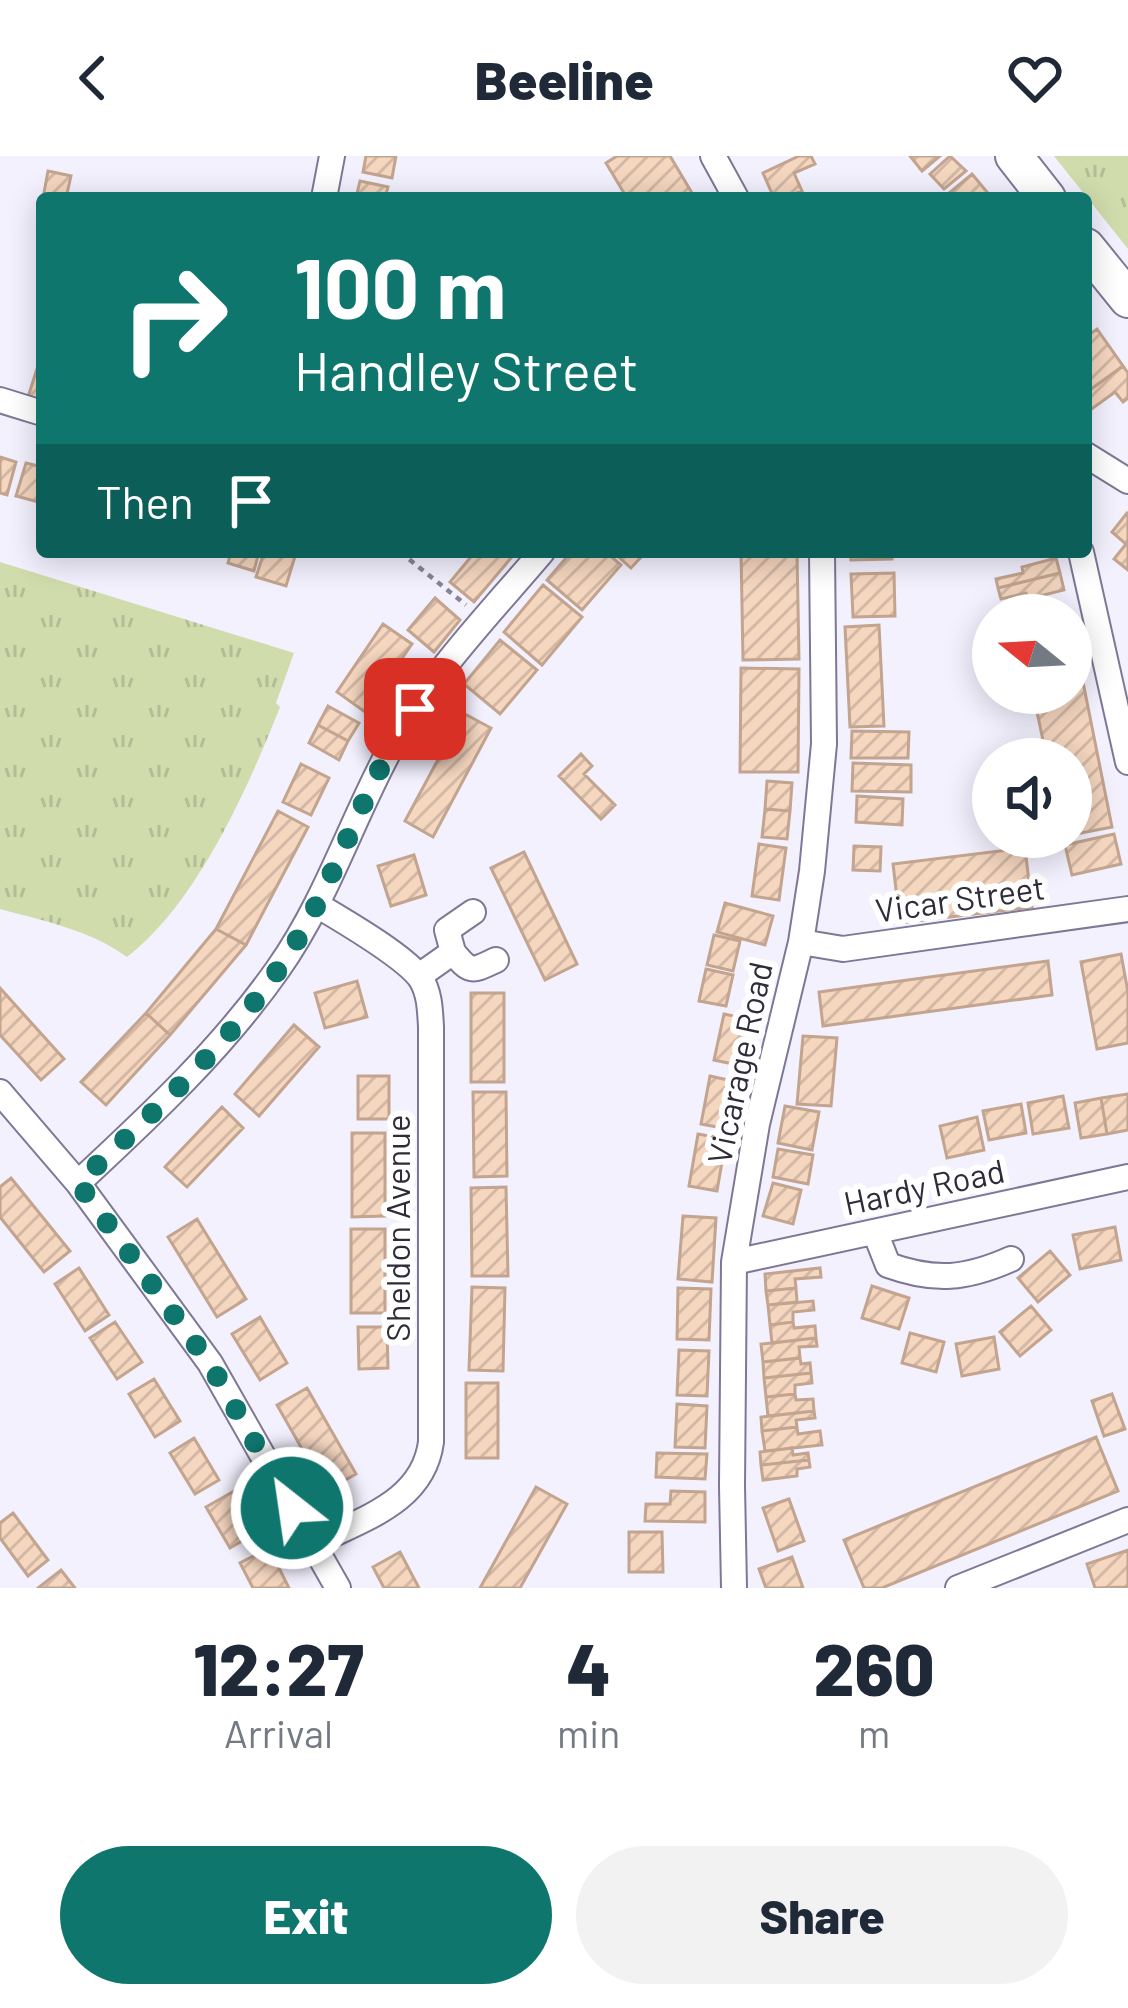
<!DOCTYPE html>
<style>
:root{--surface:#fff;--page:#f2f2f3;--text:#1f2937;--muted:#747a83;--accent:#0f766e}
body{margin:0;font-family:Barlow,sans-serif;background:var(--page);color:var(--text);height:100vh;display:flex;flex-direction:column;font-size:45px;white-space:nowrap}
*{box-sizing:border-box;margin:0}
p{font-size:39px;color:var(--muted)}
.icon{flex:none;width:66px;height:66px;fill:none;stroke:currentColor;stroke-width:2;stroke-linecap:round;stroke-linejoin:round}
.map{position:relative;height:1432px;overflow:hidden}
.sheet{display:flex;flex-direction:column;background:var(--surface);flex:1}
.sheet>*{flex:none}
.top-card{position:absolute;left:36px;top:36px;width:1056px;height:366px;border-radius:12px;box-shadow:0 6px 30px #0003;background:#0f766e;color:#fff;overflow:hidden}
.needle{width:78px;rotate:288deg}
.buttons{position:absolute;left:972px;top:438px;display:grid;gap:24px}
.buttons a{display:grid;place-items:center;width:120px;height:120px;border-radius:50%;background:var(--surface);box-shadow:0 6px 30px #0003;font-size:60px}
.pin{position:absolute;display:grid;place-items:center;width:102px;height:102px;color:#fff;margin:-51px;border-radius:24px;box-shadow:0 6px 18px #0006}
.me{position:absolute;width:132px;margin:-66px;rotate:330deg;stroke-linejoin:round;filter:drop-shadow(0 0 9px #0008)}
.turn{display:flex;align-items:center;gap:42px;height:252px;padding:0 60px;font-size:54px}
.turn .icon{width:156px;height:156px;stroke-width:2.5}
.turn b{display:block;font-size:84px;line-height:102px}
.then{display:flex;align-items:center;height:114px;padding:0 60px;background:#0003;gap:24px;font-size:45px}
.eta{display:flex;justify-content:space-evenly;align-items:center;height:204px;text-align:center}
.eta b{font-size:72px;font-weight:800;line-height:84px}
.button{display:flex;gap:24px;margin-top:auto;padding:24px 60px}
.button a{flex:1;height:138px;border-radius:72px;background:var(--accent);color:#fff;font-size:48px;font-weight:800;line-height:138px;text-align:center}
.button a+a{background:var(--page);color:var(--text)}
header{display:flex;justify-content:space-between;align-items:center;height:156px;padding:0 60px;background:var(--surface);font-size:54px;font-weight:800}
.map>svg:first-child{display:block}
.park{fill:url(#park-tufts)}
.building{fill:url(#building-hatch);stroke:#c2a48f;stroke-width:3}
.lines{fill:none;stroke-linecap:round;stroke-linejoin:round}
.minor-casing{stroke:#7e7795;stroke-width:28}
.highway-casing{stroke:#7e7795;stroke-width:40}
.path{stroke:#888592;stroke-width:4.5;stroke-dasharray:6 6;stroke-linecap:butt}
.minor{stroke:#fff;stroke-width:24}
.highway{stroke:#fff;stroke-width:36}
.route{stroke:#0f766e;stroke-width:21;stroke-dasharray:0 37.8}
.labels{text-anchor:middle;stroke-width:12;stroke-linejoin:round;paint-order:stroke}
.street-label{font-size:33px;fill:#2f2c39;stroke:#fff}
</style>
<header><svg class="icon" aria-label="back" viewBox="0 0 24 24"><path d="M15 5l-7 7 7 7"/></svg>Beeline<svg class="icon" aria-label="heart" viewBox="0 0 24 24"><path d="M12 20l-8-8c-3-5 5-10 8-4 3-6 11-1 8 4z"/></svg></header>
<div class="map">
<svg width="1128" height="1432" viewBox="0 0 1128 1432">
<defs>
<pattern id="park-tufts" width="24" height="20" patternUnits="userSpaceOnUse" patternTransform="scale(3)"><rect width="24" height="20" fill="#d0dcac"/><path d="M3 7l-1-3M5 7V3M7 7l1-3M15 17l-1-3M17 17v-4M19 17l1-3" fill="none" stroke="#b3bd95"/></pattern>
<pattern id="building-hatch" width="6" height="6" patternUnits="userSpaceOnUse" patternTransform="scale(3)"><rect width="6" height="6" fill="#f5d6bf"/><path d="M-1 1l2-2M0 6l6-6M5 7l2-2" fill="none" stroke="#d2b8a5"/></pattern>
</defs>
<rect width="100%" height="100%" fill="#f4f1ff"/>
<!-- park -->
<path class="park" d="M1054,0H1128V93Z
M0,406L294,497L276,547L280,551C248,632 197,747 127,801C90,774 44,765 0,753Z"/>
<!-- building -->
<path class="building" d="M366,0H396L392,22L363,16Z
M617,0H670L695,42H627L606,7Z
M799,0H811L815,8L794,17L802,35L785,42H774L763,17Z
M910,0H940L922,15Z
M950,0L966,15L944,33L930,18Z
M48,15L71,20L66,42H43Z
M972,18L992,42H943Z
M360,25L388,31L385,42H356Z
M1097,173L1123,210L1091,233L1086,226V181Z
M41,200H42V245L28,241Z
M1123,210L1128,217V242L1123,246L1115,236L1086,257V237Z
M0,301L16,306L7,339L0,337Z
M26,307L42,311V347L16,340Z
M1127,357L1128,358V414L1114,403L1126,388L1112,376Z
M231,396H259L254,415L228,407Z
M264,396L296,397L286,430L256,421Z
M475,396H516L474,446L450,426Z
M571,396H606L621,409L582,454L547,424Z
M613,396H640L643,399L631,412Z
M741,396H797L799,503L743,504Z
M851,396H892V403L851,404Z
M1056,402L1060,417L998,432L996,423L1023,417L1022,411Z
M894,417L895,460L853,461L851,418Z
M1060,417L1064,434L1028,443L1026,437L1001,443L998,432Z
M543,429L582,461L542,509L504,476Z
M435,442L460,464L434,496L408,474Z
M383,468L412,488L365,556L337,536Z
M879,469L884,570L850,571L845,471Z
M500,484L537,514L500,558L464,528Z
M1080,511L1112,671L1071,679V603H1047L1033,537H1071V513Z
M741,512L799,513L798,616H740Z
M328,550L359,567L348,585L318,569Z
M463,557L491,572L433,681L405,665Z
M318,569L348,585L339,604L309,587Z
M852,575L909,576L908,602H851Z
M581,598L592,610L584,618L615,649L601,663L559,620Z
M853,607L911,609V636L852,635Z
M301,608L329,622L311,659L283,646Z
M767,625L792,627L790,655L765,653Z
M857,640L903,643L902,669L856,666Z
M765,653L790,655L787,683L762,681Z
M278,655L308,671L246,789L216,773Z
M1114,678L1121,708L1072,719L1065,689Z
M759,688L786,692L779,744L752,740Z
M854,690L881,691L880,715L853,714Z
M1025,692L1032,751L900,767L893,708Z
M524,696L577,808L545,824L491,712Z
M414,699L426,739L391,750L378,710Z
M725,747L773,760L765,789L717,776Z
M216,773L246,789L170,879L146,857Z
M714,779L740,785L733,815L707,809Z
M1121,798L1128,836V887L1097,893L1081,806Z
M1048,805L1052,839L823,870L819,836Z
M706,813L733,819L726,850L699,845Z
M357,825L367,861L325,872L315,837Z
M0,832L64,903L41,924L0,879Z
M471,837H504V926H471Z
M146,857L170,879L106,949L81,926Z
M724,858L752,864L742,910L714,904Z
M294,869L319,891L259,960L235,938Z
M803,880L837,882L831,950L797,948Z
M358,920H389V963H358Z
M710,920L737,926L728,973L701,968Z
M473,936H506L507,1020L474,1021Z
M1128,938V974L1107,978L1101,942Z
M1063,940L1069,972L1033,978L1028,947Z
M1101,942L1107,978L1081,982L1075,947Z
M1021,948L1026,977L989,984L983,955Z
M785,950L819,956L812,994L778,987Z
M222,951L243,972L187,1031L165,1011Z
M977,961L984,994L947,1002L940,970Z
M352,977H385V1060L352,1061Z
M698,978L726,983L717,1035L689,1030Z
M778,993L813,999L808,1028L773,1021Z
M11,1022L70,1095L44,1116L0,1061V1031Z
M773,1027L801,1034L793,1068L763,1060Z
M506,1031L508,1120H472L471,1032Z
M683,1060L716,1062L712,1126L678,1123Z
M197,1063L246,1143L217,1161L168,1081Z
M1115,1071L1121,1104L1080,1113L1073,1079Z
M351,1073H385V1157H351Z
M1050,1095L1070,1119L1038,1146L1018,1122Z
M79,1112L109,1159L85,1175L55,1128Z
M820,1112L821,1121L795,1123L796,1132L766,1135L765,1118Z
M872,1130L909,1142L899,1173L862,1162Z
M472,1131L505,1132L503,1215L469,1214Z
M678,1132L711,1133L709,1184L677,1183Z
M796,1132L797,1146L768,1149L766,1135Z
M813,1145L814,1154L793,1156V1166L770,1169L768,1149Z
M1031,1150L1051,1174L1020,1200L1000,1176Z
M260,1161L287,1207L260,1224L232,1178Z
M115,1166L142,1206L117,1223L90,1182Z
M793,1166L794,1172L815,1170L816,1182L772,1187L770,1169Z
M358,1171H387L388,1212L359,1213Z
M910,1177L944,1186L936,1216L902,1207Z
M994,1181L999,1213L962,1220L956,1188Z
M816,1182L817,1190L799,1191L800,1202L763,1206L761,1188Z
M679,1194L709,1195L707,1240L677,1239Z
M800,1202L801,1208L810,1207L811,1217L764,1222L763,1206Z
M811,1217L812,1227L795,1229V1238L766,1241L764,1222Z
M154,1223L180,1265L155,1281L129,1238Z
M466,1227H498V1302H466Z
M307,1232L356,1318L326,1335L277,1249Z
M795,1238L796,1244L813,1243L814,1255L768,1260L766,1241Z
M1112,1238L1125,1273L1104,1280L1092,1245Z
M677,1248L707,1250L705,1292L675,1291Z
M814,1255L815,1262L796,1264L797,1271L762,1275L761,1261Z
M797,1271L798,1278L820,1275L822,1289L765,1295L762,1275Z
M1096,1281L1118,1335L882,1432H864L844,1384Z
M194,1282L219,1324L195,1338L170,1297Z
M792,1292L793,1299L808,1297L809,1304L761,1309L760,1296Z
M657,1297L707,1298L705,1323L656,1321Z
M809,1304L810,1311L797,1313V1320L763,1324L761,1309Z
M536,1331L567,1348L520,1432H480Z
M236,1334L259,1375L230,1392L206,1351Z
M671,1335L705,1336V1366L645,1365L646,1348H670Z
M789,1343L804,1385L778,1395L763,1352Z
M13,1357L48,1404L28,1420L0,1382V1367Z
M629,1376H662L663,1416H629Z
M269,1392L289,1432H253L240,1407Z
M1128,1394V1431L1095,1432L1087,1408Z
M400,1396L419,1432H384L373,1411Z
M792,1401L803,1432H766L759,1413Z
M61,1414L75,1432H38Z"/>
<g class="lines">
<defs>
<path id="minor" d="M713,0L736,42
M324,42L332,0
M0,244L42,257
M1086,299L1128,325
M1081,396L1128,606
M801,786L843,793L1128,753
M453,796L447,774L473,756
M419,820L453,796C471,818 472,815 496,804
M0,936L78,1027L210,1207L338,1432
M78,1027C151,959 221,894 278,813C328,742 353,659 395,584C432,517 492,455 542,396
M875,1076L888,1109C935,1126 966,1123 1011,1103
M734,1106L1128,1021
M313,1388C361,1363 423,1347 431,1286V871C430,855 430,838 421,823C405,800 342,764 317,749
M734,1432L732,1330L734,1106L757,968L801,786L812,715L824,588L822,396
M958,1432L1128,1364"/>
<path id="highway" d="M1014,0L1047,42
M1086,91L1128,143"/>
</defs>
<!-- minor casing -->
<use href="#minor" class="minor-casing"/>
<!-- highway casing -->
<use href="#highway" class="highway-casing"/>
<!-- path -->
<path class="path" d="M400,396L466,449"/>
<!-- minor -->
<use href="#minor" class="minor"/>
<!-- highway -->
<use href="#highway" class="highway"/>
</g>
<g class="lines">
<!-- route -->
<path class="route" d="M292,1352L210,1208L78,1027C161,949 246,874 303,774C344,702 368,621 415,553"/>
</g>
<g class="labels">
<!-- street labels -->
<g class="street-label">
<text transform="translate(960 743) rotate(-8)" y="12">Vicar Street</text>
<text transform="translate(740 907) rotate(-78)" y="12">Vicarage Road</text>
<text transform="translate(924 1031) rotate(-12)" y="12">Hardy Road</text>
<text transform="translate(398 1072) rotate(-90)" y="12">Sheldon Avenue</text>
</g>
</g>
</svg>
<div class="buttons">
<a><svg class="needle" viewBox="-14 -14 28 28"><path d="M0-13l5 13h-10z" fill="#e53935"/><path d="M0 13l5-13h-10z" fill="#747a83"/></svg></a>
<a><svg class="icon" aria-label="sound" viewBox="0 0 24 24"><path d="M4 9h4l5-4v14l-5-4H4zM17 9q2 3 0 6"/></svg></a>
</div>
<div class="pin" style="left:415px;top:553px;background:#d93025"><svg class="icon" aria-label="arrive" viewBox="0 0 24 24"><path d="M6 21V4h12l-3 4 3 4H6"/></svg></div>
<svg class="me" style="left:292px;top:1352px" viewBox="-20 -20 40 40"><circle r="17" fill="#0f766e" stroke="#fff" stroke-width="3"/><path d="M0-11L8 9 0 5-8 9z" fill="#fff"/></svg>
<div class="top-card">
<div class="turn"><svg class="icon" aria-label="right" viewBox="0 0 24 24"><path d="M7 20v-9h11M14 6l5 5-5 5"/></svg><div><b>100 m</b>Handley Street</div></div>
<div class="then">Then<svg class="icon" aria-label="arrive" viewBox="0 0 24 24"><path d="M6 21V4h12l-3 4 3 4H6"/></svg></div>
</div>
</div>
<section class="sheet">
<div class="eta">
<div><b>12:27</b><p>Arrival</p></div>
<div><b>4</b><p>min</p></div>
<div><b>260</b><p>m</p></div>
</div>
<div class="button"><a>Exit</a><a>Share</a></div>
</section>
